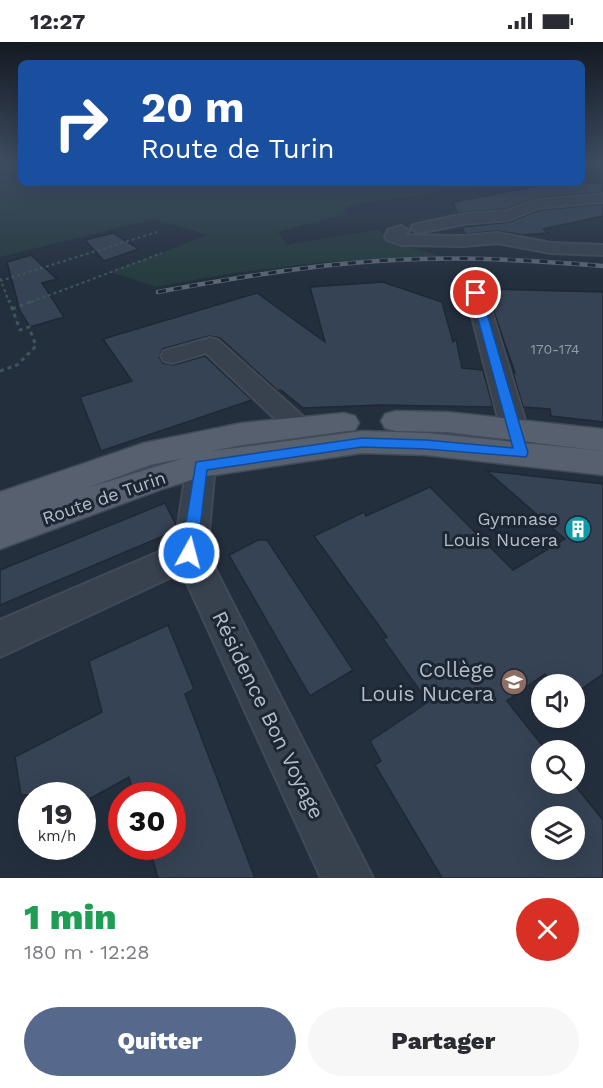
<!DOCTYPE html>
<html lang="fr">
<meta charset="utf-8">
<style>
:root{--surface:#fff;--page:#f7f7f7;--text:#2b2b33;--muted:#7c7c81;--accent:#56698c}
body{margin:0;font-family:"Work Sans",sans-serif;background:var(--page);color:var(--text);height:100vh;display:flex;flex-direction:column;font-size:22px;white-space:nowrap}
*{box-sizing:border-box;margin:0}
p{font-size:20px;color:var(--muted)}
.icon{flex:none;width:33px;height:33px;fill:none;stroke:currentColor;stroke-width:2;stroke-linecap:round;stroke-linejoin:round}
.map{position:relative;height:836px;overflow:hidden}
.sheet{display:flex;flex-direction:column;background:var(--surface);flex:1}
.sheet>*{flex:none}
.top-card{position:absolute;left:18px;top:18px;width:567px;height:126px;border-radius:9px;box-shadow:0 6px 24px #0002;background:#1a4fa0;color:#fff;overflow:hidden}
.tools{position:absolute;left:531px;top:632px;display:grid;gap:12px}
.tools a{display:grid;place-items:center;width:54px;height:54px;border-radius:50%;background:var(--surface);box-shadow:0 6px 24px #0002;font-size:30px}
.speed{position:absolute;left:18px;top:740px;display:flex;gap:12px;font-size:30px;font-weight:700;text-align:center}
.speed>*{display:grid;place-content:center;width:78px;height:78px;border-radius:50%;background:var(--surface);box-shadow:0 6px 24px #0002;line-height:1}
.speed small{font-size:15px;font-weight:400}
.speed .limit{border:9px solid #d22;background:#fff;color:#111}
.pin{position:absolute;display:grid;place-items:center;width:51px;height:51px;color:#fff;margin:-26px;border:3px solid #fff;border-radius:50%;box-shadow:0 2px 6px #0007}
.me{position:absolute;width:66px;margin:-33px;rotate:7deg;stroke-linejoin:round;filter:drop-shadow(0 0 4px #0008)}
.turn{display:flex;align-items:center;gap:21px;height:126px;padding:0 24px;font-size:27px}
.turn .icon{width:78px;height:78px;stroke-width:2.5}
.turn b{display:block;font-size:42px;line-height:51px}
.round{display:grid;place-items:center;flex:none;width:63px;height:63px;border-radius:32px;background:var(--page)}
.headline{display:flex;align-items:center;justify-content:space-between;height:102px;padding:0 24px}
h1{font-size:36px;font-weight:800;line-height:45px;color:#1e9e55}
.cta{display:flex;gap:12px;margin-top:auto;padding:12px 24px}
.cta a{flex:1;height:69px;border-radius:36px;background:var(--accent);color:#fff;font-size:24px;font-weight:800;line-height:69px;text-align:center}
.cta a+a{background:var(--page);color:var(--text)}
.status{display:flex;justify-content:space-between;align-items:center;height:42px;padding:0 30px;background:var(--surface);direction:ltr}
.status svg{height:16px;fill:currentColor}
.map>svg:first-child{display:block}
.green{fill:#263c3f}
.building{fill:#364354;stroke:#1f2835;stroke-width:1.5;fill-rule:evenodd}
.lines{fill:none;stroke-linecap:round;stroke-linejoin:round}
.minor-casing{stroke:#414a57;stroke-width:4}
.major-casing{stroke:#414a57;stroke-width:3}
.path-far1{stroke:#3f5557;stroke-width:2;stroke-dasharray:3 3;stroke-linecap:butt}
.path{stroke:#3f5557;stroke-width:3;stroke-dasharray:4 4;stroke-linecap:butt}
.minor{fill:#38414e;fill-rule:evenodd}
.major{fill:#56606e;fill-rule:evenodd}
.rail-casing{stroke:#5a6575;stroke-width:4.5}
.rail{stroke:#1d2633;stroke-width:3;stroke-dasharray:8;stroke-linecap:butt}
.route{fill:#1a73e8;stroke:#114b97;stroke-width:1.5}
.labels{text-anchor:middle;stroke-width:6;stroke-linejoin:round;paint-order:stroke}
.far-number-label{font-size:14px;fill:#929caa}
.street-label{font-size:18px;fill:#b4bcc9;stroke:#1d2633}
.poi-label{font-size:18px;fill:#b4bcc9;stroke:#1d2633;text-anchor:end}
.near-poi-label{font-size:21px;fill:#b4bcc9;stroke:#1d2633;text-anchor:end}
.near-street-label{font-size:21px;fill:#b4bcc9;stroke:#1d2633}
</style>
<div class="status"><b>12:27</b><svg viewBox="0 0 49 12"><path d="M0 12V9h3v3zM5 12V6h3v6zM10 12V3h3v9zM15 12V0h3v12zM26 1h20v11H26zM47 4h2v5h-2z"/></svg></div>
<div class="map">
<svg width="603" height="836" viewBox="0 0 603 836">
<rect width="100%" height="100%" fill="#242f3e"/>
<!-- green -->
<path class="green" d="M0,120H21V141H505L361,161L345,166L346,172L278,190L287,203L377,188L401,203L441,214L323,220L233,231L156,245L111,230L208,193L154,177L0,215Z"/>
<!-- building -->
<path class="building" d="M554,141H603V150L536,156L506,167L457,171L453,160Z
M603,162V174L543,187L548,191L523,193L498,189L465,192L462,185L509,180L540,168Z
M113,191L139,207L104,219L85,198Z
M31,213L57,237L42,241L64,275L30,285L20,269L7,220Z
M383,240L442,260L453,300L456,297L462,326L483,328L493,365L380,363L303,366L281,348L278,349L220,296L209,294L163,307L159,315L163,321L173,323L205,314L252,358L101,409L80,355L132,339L103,297L257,251L325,300L310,245Z
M486,247L603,250V380L551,374L550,367L523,365L513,331H515Z
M487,429L603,442V632L574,652V642H554L545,632L507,659L546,708H542V741H573L603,778V836H442L375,723L381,719L370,699L428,660L383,597L387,595L314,494L364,470L366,474L430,445L513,528L565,497ZM542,774H574V807H542Z
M165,461L176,483L175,489L0,563V528Z
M258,498H267L353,628L310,654L229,513Z
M168,583L194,647L185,652L255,836H158L149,804H172V753H134L129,735L82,761V753H21L15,715L102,670L89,619Z"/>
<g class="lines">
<defs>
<path id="minor" d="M603,152V160L539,166L509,178L464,182L419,191L411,186L413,183L464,172L506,169L536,158Z
M401,184L409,189L405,193L462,194L498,191L551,201L603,203V213L551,211L498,201L462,204L402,203L387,198L385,195L388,188Z
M476,245L483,247L486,251L535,411L531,418L521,421L511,418L507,411L466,251L469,247Z
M210,296L218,298L308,379L312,385L308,391L299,394L290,391L206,311L172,321L164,319L161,314L164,309Z
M201,413L211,416L215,423L207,511L373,836H321L182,530L0,615V578L175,503L187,423L191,416Z"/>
<path id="major" d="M396,369L447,370L603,387V409L447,390L396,389L385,386L381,379L385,372Z
M344,371L355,374L359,381L355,388L242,403L212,409L362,389L426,391L603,409V433L426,413L362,411L201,435L162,447L0,507V450L144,401L242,381ZM184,416L87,446L150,423Z"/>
</defs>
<!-- minor casing -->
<use href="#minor" class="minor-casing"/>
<!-- major casing -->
<use href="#major" class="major-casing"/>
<!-- path-far1 -->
<path class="path-far1" d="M0,236L9,260
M0,239L157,190
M31,260L162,211"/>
<!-- path -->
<path class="path" d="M12,267L35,258
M0,329L17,323L36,304L29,285L20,288L9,258"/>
<!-- minor -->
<use href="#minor" class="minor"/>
<!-- major -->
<use href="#major" class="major"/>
<defs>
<path id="rail" d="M158,250C245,234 332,219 421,217C482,215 542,219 603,224"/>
</defs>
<!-- rail casing -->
<use href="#rail" class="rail-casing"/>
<!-- rail -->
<use href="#rail" class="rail"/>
</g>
<!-- sky -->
<linearGradient id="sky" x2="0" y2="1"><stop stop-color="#141a22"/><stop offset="0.51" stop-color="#3f4d63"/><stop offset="1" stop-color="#3f4d63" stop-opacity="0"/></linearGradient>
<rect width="603" height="237" fill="url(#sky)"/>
<!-- route -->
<path class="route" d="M476,248L481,251L528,411L526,415L426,407L362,405L207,428L197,511L195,516L189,518L184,516L181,511L196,420L362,396L426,398L513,406L471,251Z"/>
<!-- icons -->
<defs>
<symbol id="building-disc" viewBox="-11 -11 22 22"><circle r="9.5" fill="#0f9aa8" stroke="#1d2633"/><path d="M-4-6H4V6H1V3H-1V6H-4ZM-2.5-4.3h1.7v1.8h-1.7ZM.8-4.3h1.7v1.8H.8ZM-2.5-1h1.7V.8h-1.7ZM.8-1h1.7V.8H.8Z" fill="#fff"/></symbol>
<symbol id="school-disc" viewBox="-11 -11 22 22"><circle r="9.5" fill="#8d6e63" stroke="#1d2633"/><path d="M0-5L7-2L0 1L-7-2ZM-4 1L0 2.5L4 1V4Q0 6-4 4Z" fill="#fff"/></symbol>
</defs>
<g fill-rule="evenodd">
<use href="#building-disc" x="563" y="472" width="30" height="30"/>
<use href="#school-disc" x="499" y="625" width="30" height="30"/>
</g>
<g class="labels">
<!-- far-number labels -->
<g class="far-number-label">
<text x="555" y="312">170-174</text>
</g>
<!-- street labels -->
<g class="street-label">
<text transform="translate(104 456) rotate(-19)" y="6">Route de Turin</text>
</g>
<!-- poi labels -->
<g class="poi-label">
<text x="558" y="483">Gymnase<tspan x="558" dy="21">Louis Nucera</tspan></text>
</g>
<!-- near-poi labels -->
<g class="near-poi-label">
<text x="494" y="635">Collège<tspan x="494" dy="24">Louis Nucera</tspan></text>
</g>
<!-- near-street labels -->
<g class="near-street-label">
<text transform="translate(268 673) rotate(64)" y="7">Résidence Bon Voyage</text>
</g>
</g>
</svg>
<div class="tools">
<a><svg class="icon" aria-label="sound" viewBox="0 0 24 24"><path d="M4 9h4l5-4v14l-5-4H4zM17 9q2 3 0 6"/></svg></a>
<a><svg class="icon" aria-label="search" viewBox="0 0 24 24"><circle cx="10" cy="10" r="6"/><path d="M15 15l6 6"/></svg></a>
<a><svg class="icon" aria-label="layers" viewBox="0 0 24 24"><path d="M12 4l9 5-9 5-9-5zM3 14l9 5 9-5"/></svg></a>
</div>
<div class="speed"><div>19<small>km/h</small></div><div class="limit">30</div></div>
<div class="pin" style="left:476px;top:251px;background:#d93025"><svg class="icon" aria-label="arrive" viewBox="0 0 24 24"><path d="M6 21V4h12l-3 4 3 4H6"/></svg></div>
<svg class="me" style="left:189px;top:511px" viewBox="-20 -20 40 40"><circle r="17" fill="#1a73e8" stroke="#fff" stroke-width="3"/><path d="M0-11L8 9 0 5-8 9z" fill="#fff"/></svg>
<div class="top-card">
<div class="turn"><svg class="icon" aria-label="right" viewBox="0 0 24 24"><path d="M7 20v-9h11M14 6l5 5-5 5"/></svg><div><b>20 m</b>Route de Turin</div></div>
</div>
</div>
<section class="sheet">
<div class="headline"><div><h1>1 min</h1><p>180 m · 12:28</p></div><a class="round" style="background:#d93025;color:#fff"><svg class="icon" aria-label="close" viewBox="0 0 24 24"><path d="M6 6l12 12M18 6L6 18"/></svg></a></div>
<div class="cta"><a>Quitter</a><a>Partager</a></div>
</section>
